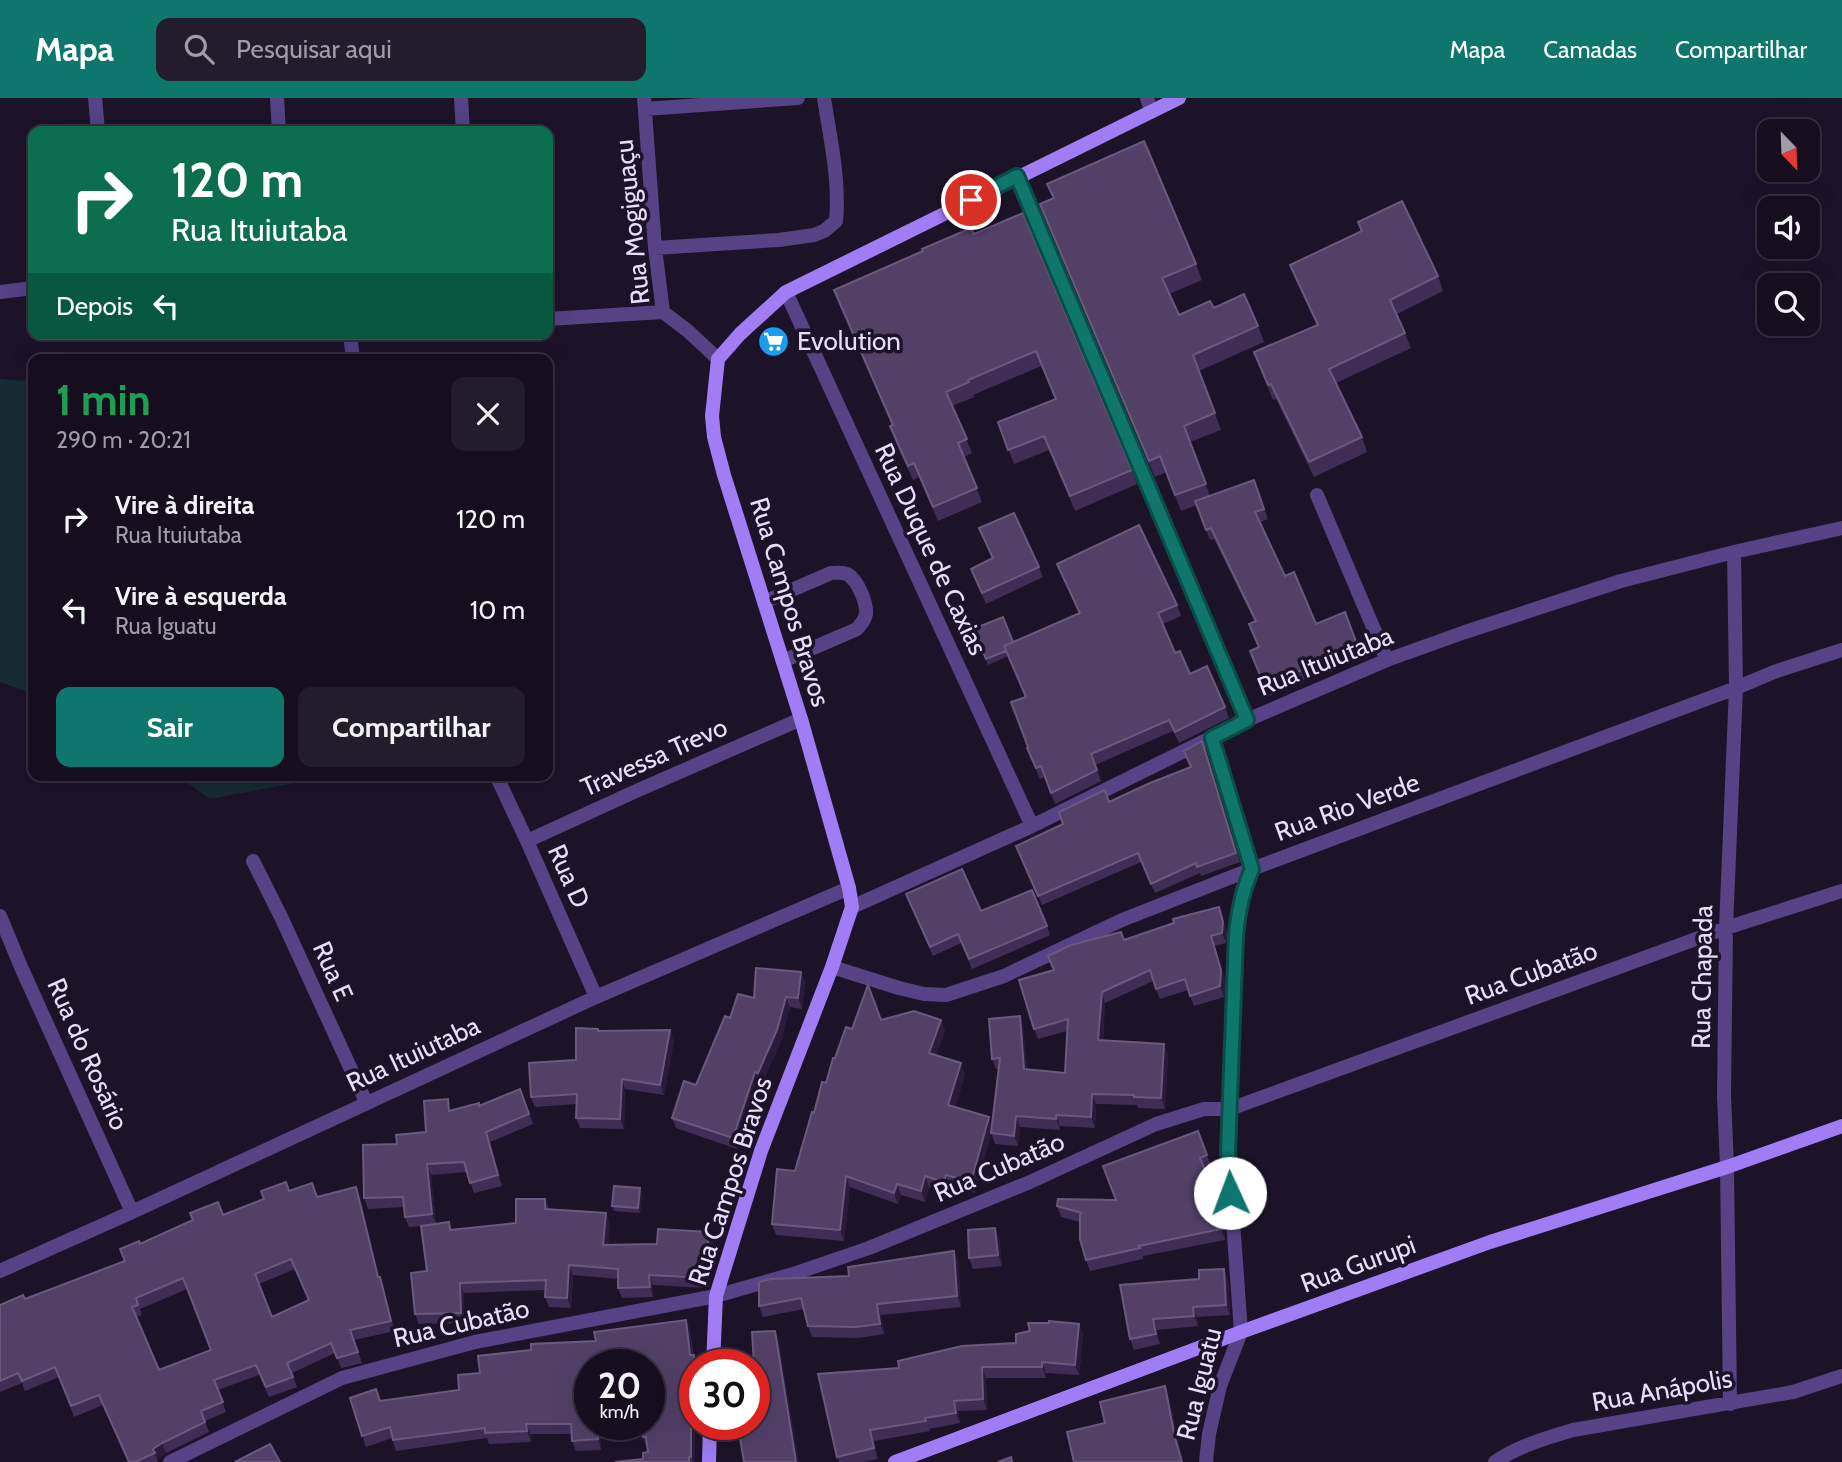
<!DOCTYPE html>
<html lang="pt">
<meta charset="utf-8">
<style>
:root{--surface:#160e1f;--page:#231c2c;--text:#f1f3f6;--muted:#9e9ca4;--line:#352e3d;--accent:#0f766e}
body{margin:0;font-family:Cabin,sans-serif;background:var(--page);color:var(--text);height:100vh;display:flex;flex-direction:column;font-size:26px;white-space:nowrap}
*{box-sizing:border-box;margin:0}
p{font-size:23px;color:var(--muted)}
.icon{flex:none;width:38px;height:38px;fill:none;stroke:currentColor;stroke-width:2;stroke-linecap:round;stroke-linejoin:round}
.map{position:relative;flex:1;overflow:hidden}
.side{position:absolute;left:28px;top:256px;width:525px;height:427px;display:flex;flex-direction:column;background:var(--surface);border-radius:14px;box-shadow:0 7px 28px #0002,0 0 0 2px var(--line)}
.side>*{flex:none}
.banner{position:absolute;left:28px;top:28px;width:525px;height:214px;border-radius:14px;box-shadow:0 7px 28px #0002,0 0 0 2px var(--line);background:#0b6e4f;color:#fff;overflow:hidden}
.needle{width:46px;rotate:157deg}
.controls{position:absolute;left:1757px;top:21px;display:grid;gap:14px}
.controls a{display:grid;place-items:center;width:63px;height:63px;border-radius:14px;background:var(--surface);box-shadow:0 7px 28px #0002,0 0 0 2px var(--line);font-size:35px}
.speed{position:absolute;left:574px;top:1251px;display:flex;gap:14px;font-size:35px;font-weight:700;text-align:center}
.speed>*{display:grid;place-content:center;width:91px;height:91px;border-radius:50%;background:var(--surface);box-shadow:0 7px 28px #0002,0 0 0 2px var(--line);line-height:1}
.speed small{font-size:18px;font-weight:400}
.speed .limit{border:10px solid #d22;background:#fff;color:#111}
.pin{position:absolute;display:grid;place-items:center;width:60px;height:60px;color:#fff;margin:-30px;border:4px solid #fff;border-radius:50%;box-shadow:0 2px 7px #0007}
.me{position:absolute;width:77px;margin:-38px;rotate:358deg;stroke-linejoin:round;filter:drop-shadow(0 0 5px #0008)}
.turn{display:flex;align-items:center;gap:24px;height:147px;padding:0 28px;font-size:32px}
.turn .icon{width:91px;height:91px;stroke-width:2.5}
.turn b{display:block;font-size:49px;line-height:60px}
.then{display:flex;align-items:center;height:66px;padding:0 28px;background:#0003;gap:14px;font-size:26px}
.round{display:grid;place-items:center;flex:none;width:74px;height:74px;border-radius:14px;background:var(--page)}
.summary{display:flex;align-items:center;justify-content:space-between;height:119px;padding:0 28px}
h1{font-size:42px;font-weight:700;line-height:52px;color:#1e9e55}
.button{display:flex;gap:14px;margin-top:auto;padding:14px 28px}
.button a{flex:1;height:80px;border-radius:14px;background:var(--accent);color:#fff;font-size:28px;font-weight:700;line-height:80px;text-align:center}
.button a+a{background:var(--page);color:var(--text)}
ul{padding:0;list-style:none}
li{display:flex;align-items:center;gap:21px;height:91px;padding:0 28px}
li div{flex:1}
li b{display:block;font-size:26px}
li em{font-style:normal}
header{display:flex;align-items:center;gap:42px;box-sizing:border-box;height:98px;padding:0 35px;background:var(--accent);color:#fff}
header strong{font-size:33px}
nav{display:flex;gap:38px;margin-inline-start:auto;font-size:24px}
.search{width:490px;height:63px;background:var(--page);display:flex;align-items:center;gap:18px;box-sizing:border-box;padding:0 24px;border-radius:14px;color:var(--muted);font-size:26px}
.map>svg:first-child{display:block}
.green{fill:#162b32}
.lines{fill:none;stroke-linecap:round;stroke-linejoin:round}
.lane{stroke:#564284;stroke-width:14}
.street{stroke:#564284;stroke-width:14}
.secondary{stroke:#a07cf5;stroke-width:14}
.wall{fill:#402d55;fill-rule:evenodd}
.shaded-wall{fill:#2a1b3c}
.building{fill:#524067;stroke:#6a597e;stroke-width:2;fill-rule:evenodd}
.route-casing{stroke:#0a4d48;stroke-width:18}
.route{stroke:#0f766e;stroke-width:12}
.labels{text-anchor:middle;stroke-width:7;stroke-linejoin:round;paint-order:stroke}
.street-label{font-size:26px;fill:#e9ddfc;stroke:#1d1329}
.poi-label{font-size:26px;fill:#e9ddfc;stroke:#1d1329;text-anchor:start}
</style>
<header>
<strong>Mapa</strong>
<div class="search"><svg class="icon" aria-label="search" viewBox="0 0 24 24"><circle cx="10" cy="10" r="6"/><path d="M15 15l6 6"/></svg>Pesquisar aqui</div>
<nav><a>Mapa</a><a>Camadas</a><a>Compartilhar</a></nav>
</header>
<div class="map">
<svg width="1842" height="1364" viewBox="0 0 1842 1364">
<rect width="100%" height="100%" fill="#1d1329"/>
<!-- green -->
<path class="green" d="M0,281L33,283V596L0,584Z
M177,677H338L210,701Z"/>
<g class="lines">
<!-- lane -->
<path class="lane" d="M1317,397L1387,562
M764,504L831,475C837,475 842,474 847,476C858,482 867,505 866,516C865,522 861,526 857,531L783,563"/>
<!-- street -->
<path class="street" d="M95,0L98,33
M277,0L279,33
M461,0L463,33
M644,0L655,150L663,214L688,233L718,261
M1147,0L1151,13
M645,11L798,0
M1017,78L1247,622
M655,150L779,142L814,137L824,133L836,123C840,82 830,40 824,0
M0,194L33,190
M786,194L1032,728
M548,221L663,214
M350,236L353,261
M496,677L527,743L596,899
M527,743L634,694L801,621
M253,763L282,821L366,1004
M852,809L1032,728L1247,622L1387,562L1465,534L1621,483L1734,454L1842,430
M0,818L21,869L132,1114
M832,869L899,890L924,896L946,897L1004,878L1122,822L1252,771L1736,590L1774,574L1842,552
M0,1173L132,1114L596,899L849,790
M1730,1306L1727,1069L1724,997L1726,830L1736,590L1734,454
M170,1364L342,1280L475,1244L716,1198L793,1176L869,1150L1030,1084L1156,1026L1204,1011H1230L1726,830L1842,793
M1206,1364L1209,1336L1220,1288L1241,1234L1228,1054L1236,838C1238,814 1242,793 1252,771L1212,640
M1495,1364C1518,1348 1546,1340 1573,1332L1793,1294L1842,1278"/>
<!-- secondary -->
<path class="secondary" d="M713,1267L716,1198L761,1053L832,869L852,809L849,790L801,621L724,377L714,339L712,318L718,261L740,236L786,194L1179,0
M709,1364L710,1326
M895,1364L1241,1234L1490,1144L1727,1069L1842,1028"/>
</g>
<!-- wall -->
<path class="wall" d="M1047,86L1196,166L1202,182L1169,196L1179,217L1214,210L1258,228L1264,244L1199,273L1221,332L1190,344L1210,398L1254,382L1268,421L1260,424L1285,478L1316,526L1345,514L1362,559L1315,577L1268,599L1250,553L1258,549L1249,526L1255,524L1214,441L1210,442L1197,407L1181,413L1166,374L1155,379L1046,122L1040,106L1053,100Z
M1358,124L1438,178L1443,193L1397,216L1411,250L1336,285L1362,339L1367,354L1314,379L1276,301L1273,302L1254,254L1317,227L1296,182L1290,167L1361,133Z
M974,136L1132,372L1137,386L1075,413L1049,352L1014,366L998,324L1055,301L1041,268L973,297L974,299L952,308L972,355L964,359L982,404L938,423L919,379L913,382L895,343L890,328L892,327L834,192Z
M979,430L1039,469L1043,479L986,506L971,471L992,461Z
M1057,466L1177,507L1181,518L1163,526L1175,555L1190,576L1225,609L1229,620L1179,645L1173,633L1095,667L1101,683L1055,706L1045,679L1040,681L1027,650L1028,649L1025,599L1008,558L988,567L973,531L1013,544L1079,516Z
M1184,653H1206L1240,764L1201,778L1200,775L1155,795L1141,764L1042,807L1016,748L1109,704L1190,669Z
M906,796L1047,828L1050,837L972,871L961,845L933,858Z
M1219,809L1227,835L1226,845L1215,848L1225,883L1224,899L1194,908L1188,892L1160,901L1153,883L1105,905L1103,943L1164,946L1168,957L1165,1011L1138,1010L1137,1007L1096,1006L1095,1030L1060,1028V1032L1020,1029L1018,1048L995,1046L991,1035L975,1095L950,1088L948,1095L929,1089L925,1104L901,1097L898,1106L850,1089L844,1143L776,1137L772,1126L795,1073L814,1015L835,960L852,931L881,922H941L945,933L936,957L965,976L955,1009L989,1019L992,1028L998,971H996L992,961L1020,918L1023,929L1027,971L1065,975L1067,933L1038,941L1034,931L1054,872L1048,858L1124,842Z
M805,884L802,911L790,909L781,943L762,986L759,984L737,1051L676,1030L672,1020L696,987L730,920L754,900Z
M599,933L674,942L664,997L625,991L624,1031L580,1030L576,1020V1006L535,1009L531,999L576,962Z
M520,991L533,1026L490,1044L502,1088L474,1095L467,1074L431,1077L436,1126L449,1124L452,1132L516,1125L545,1101L549,1111L610,1125L608,1147L713,1144L709,1190L653,1187V1199L622,1200L618,1190V1181L573,1177L571,1210L549,1209L545,1199V1192L464,1195V1225L419,1226L415,1216L427,1173L421,1128L409,1129L405,1119L404,1109L368,1111L364,1100L397,1046L426,1034L452,1012L479,1008Z
M1198,1033L1211,1068L1205,1070L1214,1094L1222,1104L1225,1142L1143,1158V1161L1090,1173L1086,1162L1080,1124L1061,1119L1057,1108L1116,1102Z
M289,1093L317,1099H360L379,1179L383,1189L395,1233L354,1242L362,1265L341,1270L335,1255L292,1275L297,1289L269,1299L259,1277L218,1292L226,1314L205,1323L209,1334L166,1355L157,1361L158,1364H128L103,1307L74,1319L59,1279L25,1293L22,1285L0,1294V1207L25,1201L125,1163L120,1151L140,1146ZM295,1171L309,1202L272,1219L259,1186ZM187,1191L211,1252L159,1272L136,1219L142,1217L140,1211Z
M642,1095L640,1115L614,1113L612,1108Z
M999,1140L1002,1168L973,1171L969,1160Z
M954,1153L958,1164L961,1209L881,1217L884,1236L859,1240L812,1239L808,1228L804,1211L763,1219L759,1208L849,1178Z
M1228,1181L1230,1217L1197,1219L1198,1228L1157,1232L1160,1246L1134,1252L1130,1241L1120,1187Z
M686,1222L690,1233L695,1267V1364H615L643,1361L648,1354L643,1339L649,1267H590V1326H601V1352L576,1353L572,1343V1336H530L531,1344L489,1346L487,1340L396,1353L392,1340L366,1349L350,1300L380,1303L459,1292L480,1275L531,1252L596,1243Z
M1079,1226L1083,1236L1079,1277L1046,1275V1280H986L987,1312L958,1313L960,1325L929,1331L930,1333L874,1343L878,1361L863,1364H839L837,1359L899,1270L1016,1245Z"/>
<!-- shaded-wall -->
<path class="shaded-wall" d="M1219,809L1227,835L1226,845L1222,835Z
M1211,838L1225,883L1224,899L1220,888Z
M801,874L805,884L802,911L798,900Z
M1102,894L1105,905L1102,953L1098,942Z
M786,899L790,909L781,943L762,986L758,975Z
M1020,918L1023,929L1028,982L1024,971Z
M941,922L945,933L933,966L929,955Z
M670,932L674,942L664,997L660,987Z
M1164,946L1168,957L1165,1011L1161,1000Z
M961,965L965,976L952,1018L948,1007Z
M755,974L759,984L737,1051L733,1040Z
M622,981L625,991L624,1031L620,1021Z
M1092,996L1096,1006L1095,1030L1091,1019Z
M1056,1017L1060,1028V1032L1056,1021Z
M1016,1018L1020,1029L1018,1048L1014,1038Z
M989,1019L993,1030L975,1095L971,1084Z
M486,1034L490,1044L502,1088L498,1077Z
M427,1066L431,1077L436,1126L432,1116Z
M946,1077L950,1088L948,1095L944,1084Z
M846,1078L850,1089L844,1143L840,1132Z
M925,1078L929,1089L925,1104L921,1093Z
M897,1086L901,1097L898,1106L894,1095Z
M356,1089L360,1099L382,1190L378,1179Z
M640,1090L642,1095L640,1115L638,1110Z
M1218,1093L1222,1104L1225,1142L1221,1131Z
M606,1115L610,1125L607,1157L603,1147Z
M995,1130L999,1140L1002,1168L998,1157Z
M709,1134L713,1144L709,1190L705,1180Z
M954,1153L958,1164L961,1209L957,1198Z
M569,1167L573,1177L571,1210L567,1200Z
M1224,1171L1228,1181L1230,1217L1226,1207Z
M649,1177L653,1187V1199L650,1189Z
M380,1179L383,1189L395,1233L391,1223Z
M460,1185L464,1195V1225L461,1215Z
M877,1206L881,1217L884,1236L880,1226Z
M1193,1209L1197,1219L1198,1228L1194,1218Z
M1153,1221L1157,1232L1160,1246L1156,1236Z
M686,1222L690,1233L693,1261L694,1257L697,1267H695V1287L693,1281Z
M1079,1226L1083,1236L1079,1277L1075,1267Z
M775,1233L779,1243L799,1364H796Z
M1042,1264L1046,1275V1280L1042,1269Z
M982,1269L986,1280L987,1312L983,1301Z
M691,1281L695,1291V1364H693L691,1359Z
M1165,1288L1169,1298L1183,1364H1182L1175,1340Z
M954,1303L958,1313L960,1325L956,1315Z
M526,1326L530,1336L531,1344L527,1333Z
M597,1326H601V1352L598,1341Z
M870,1332L874,1343L878,1361L874,1350Z
M162,1345L166,1355L157,1361L153,1351Z"/>
<!-- building -->
<path class="building" d="M1144,43L1196,166L1162,180L1179,217L1210,203L1214,210L1244,196L1258,228L1193,257L1215,315L1184,328L1206,386L1175,397L1160,358L1149,363L1040,106L1054,100L1047,86Z
M1402,103L1438,178L1390,202L1405,235L1329,271L1362,339L1309,364L1271,286L1268,287L1254,254L1318,227L1290,167L1362,133L1358,124Z
M1023,115L1132,372L1070,398L1044,338L1008,352L998,324L1056,301L1036,253L968,282L969,284L946,294L967,341L958,345L977,390L933,409L914,365L908,368L890,328L893,327L834,192L923,153L922,151L971,130L974,136Z
M1254,382L1264,411L1255,414L1285,478L1294,474L1316,526L1345,514L1358,549L1312,567L1265,589L1250,553L1259,549L1249,526L1256,523L1211,430L1206,432L1195,403Z
M1014,415L1039,469L982,495L971,471L993,460L979,430Z
M1139,427L1177,507L1158,515L1175,555L1180,553L1190,576L1207,568L1225,609L1175,634L1169,622L1091,656L1097,672L1051,695L1041,668L1036,670L1027,650L1028,649L1011,604L1026,599L1004,548L1080,515L1057,466Z
M1003,519L1013,544L1004,548L1006,553L986,561L973,531Z
M1202,643L1236,755L1197,769L1196,765L1151,786L1138,755L1038,798L1016,748L1063,726L1059,714L1105,692L1109,704L1150,685L1191,669L1184,653Z
M962,771L981,813L1032,792L1047,828L969,861L958,836L930,849L906,796Z
M1219,809L1223,824L1222,835L1211,838L1221,872L1220,888L1190,898L1185,881L1156,891L1150,872L1102,894L1098,942L1164,946L1161,1000L1134,999V997L1092,996L1091,1019L1056,1017V1021L1016,1018L1014,1038L991,1035L1000,960L992,961L989,921L1020,918L1024,971L1065,975L1068,921L1034,931L1019,882L1054,872L1048,858L1071,847L1121,834L1124,842L1174,825L1173,821Z
M756,870L801,874L798,900L786,899L777,932L758,975L755,974L733,1040L672,1020L684,983L696,987L725,918L730,920L738,896L754,900Z
M868,887L881,922L914,913L941,922L929,955L961,965L948,1007L989,1019L971,1084L946,1077L944,1084L925,1078L921,1093L897,1086L894,1095L846,1078L840,1132L772,1126L777,1071L795,1073L812,1014L814,1015L822,984L826,985L833,960H835L846,929L852,931Z
M576,930L598,931V933L670,932L660,987L622,981L620,1021L576,1020L577,996L531,999L529,965L576,962Z
M520,991L529,1016L486,1034L498,1077L470,1085L464,1064L427,1066L432,1116L405,1119L403,1099L364,1100L363,1047L397,1046L396,1037L426,1034L424,1003L448,1001L449,1013L479,1005V1008Z
M1198,1033L1207,1057L1200,1060L1214,1094L1218,1093L1221,1131L1139,1148L1140,1150L1086,1162L1080,1141V1115H1082L1057,1108L1058,1101L1116,1102L1103,1068Z
M286,1084L289,1093L312,1085L317,1099L356,1089L378,1179H380L391,1223L350,1232L358,1254L337,1260L331,1245L287,1265L293,1279L266,1289L256,1267L214,1282L223,1304L201,1313L205,1324L162,1345L153,1351L155,1355L135,1364H129L99,1297L71,1308L55,1269L22,1283L18,1275L0,1283V1207L23,1197L25,1201L125,1163L120,1151L139,1143L140,1146L193,1122L190,1115L218,1104L223,1117L264,1101L261,1093ZM291,1161L309,1202L272,1219L255,1176ZM183,1180L211,1252L159,1272L132,1209L138,1207L136,1200Z
M614,1088L640,1090L638,1110L612,1108Z
M516,1101H545V1111L606,1115L603,1147L657,1146L658,1131L709,1134L705,1180L649,1177L650,1189L618,1190V1171L569,1167L567,1200L545,1199L546,1182L460,1185L461,1215L415,1216L411,1175L427,1173L421,1128L449,1124L450,1132L516,1125Z
M995,1130L998,1157L969,1160L968,1132Z
M954,1153L957,1198L877,1206L880,1226L856,1229L808,1228L801,1200L759,1208V1184L771,1181L849,1178L848,1169Z
M1224,1171L1226,1207L1193,1209L1194,1218L1153,1221L1156,1236L1130,1241L1120,1187L1199,1181V1172Z
M686,1222L690,1257H694L693,1281H691V1359H689V1364H615L643,1361V1355L648,1354L646,1339H643L642,1326H649V1267H590V1326H597L598,1341L572,1343L571,1326H526L527,1333L485,1335V1330L393,1342L390,1329L362,1338L350,1300L376,1291L380,1303L459,1292L458,1277L480,1275L478,1258L531,1252V1246L596,1243L594,1234Z
M1049,1223L1079,1226L1075,1267L1042,1264V1269H982L983,1301L954,1303L956,1315L925,1320L926,1323L870,1332L874,1350L837,1359L818,1276L899,1270L898,1263L962,1248L1016,1245V1236L1030,1233L1028,1225H1049Z
M775,1233L796,1364H744L739,1334L755,1332L754,1267L752,1234Z
M1165,1288L1175,1340L1182,1364H1074L1067,1334L1105,1325L1100,1304Z
M270,1346L280,1364H235Z
M1011,1359L1012,1364H998Z"/>
<g class="lines">
<defs>
<path id="route" d="M971,102L1017,78L1247,622L1212,640L1252,771C1242,793 1238,814 1236,838L1228,1054L1230,1095"/>
</defs>
<!-- route casing -->
<use href="#route" class="route-casing"/>
<!-- route -->
<use href="#route" class="route"/>
</g>
<!-- icons -->
<defs>
<symbol id="supermarket-disc" viewBox="-11 -11 22 22"><circle r="9.5" fill="#199ded" stroke="#1d1329"/><path d="M-6-5.5h2.5l.6 2H6L4.5 2H-2.5L-4.4-4H-6ZM-1.5 3.2a1.3 1.3 0 1 0 .1 0ZM3 3.2a1.3 1.3 0 1 0 .1 0Z" fill="#fff"/></symbol>
</defs>
<g fill-rule="evenodd">
<use href="#supermarket-disc" x="756" y="226" width="35" height="35"/>
</g>
<g class="labels">
<!-- street labels -->
<g class="street-label">
<text transform="translate(632 124) rotate(-96)" y="9">Rua Mogiguaçu</text>
<text transform="translate(931 451) rotate(65)" y="9">Rua Duque de Caxias</text>
<text transform="translate(790 504) rotate(73)" y="9">Rua Campos Bravos</text>
<text transform="translate(1325 563) rotate(-22)" y="9">Rua Ituiutaba</text>
<text transform="translate(654 659) rotate(-24)" y="9">Travessa Trevo</text>
<text transform="translate(1347 709) rotate(-20)" y="9">Rua Rio Verde</text>
<text transform="translate(569 778) rotate(66)" y="9">Rua D</text>
<text transform="translate(333 873) rotate(66)" y="9">Rua E</text>
<text transform="translate(1531 875) rotate(-20)" y="9">Rua Cubatão</text>
<text transform="translate(1702 879) rotate(-89)" y="9">Rua Chapada</text>
<text transform="translate(88 956) rotate(66)" y="9">Rua do Rosário</text>
<text transform="translate(413 956) rotate(-25)" y="9">Rua Ituiutaba</text>
<text transform="translate(999 1069) rotate(-23)" y="9">Rua Cubatão</text>
<text transform="translate(730 1083) rotate(-72)" y="9">Rua Campos Bravos</text>
<text transform="translate(1358 1166) rotate(-20)" y="9">Rua Gurupi</text>
<text transform="translate(461 1225) rotate(-13)" y="9">Rua Cubatão</text>
<text transform="translate(1199 1286) rotate(-76)" y="9">Rua Iguatu</text>
<text transform="translate(1662 1292) rotate(-10)" y="9">Rua Anápolis</text>
</g>
<!-- poi labels -->
<g class="poi-label">
<text x="797" y="252">Evolution</text>
</g>
</g>
</svg>
<div class="controls">
<a><svg class="needle" viewBox="-14 -14 28 28"><path d="M0-13l5 13h-10z" fill="#e53935"/><path d="M0 13l5-13h-10z" fill="#9e9ca4"/></svg></a>
<a><svg class="icon" aria-label="sound" viewBox="0 0 24 24"><path d="M4 9h4l5-4v14l-5-4H4zM17 9q2 3 0 6"/></svg></a>
<a><svg class="icon" aria-label="search" viewBox="0 0 24 24"><circle cx="10" cy="10" r="6"/><path d="M15 15l6 6"/></svg></a>
</div>
<div class="speed"><div>20<small>km/h</small></div><div class="limit">30</div></div>
<div class="pin" style="left:971px;top:102px;background:#d93025"><svg class="icon" aria-label="arrive" viewBox="0 0 24 24"><path d="M6 21V4h12l-3 4 3 4H6"/></svg></div>
<svg class="me" style="left:1230px;top:1095px" viewBox="-20 -20 40 40"><circle r="19" fill="#fff"/><path d="M0-13L10 11 0 6-10 11z" fill="#0f766e"/></svg>
<div class="banner">
<div class="turn"><svg class="icon" aria-label="right" viewBox="0 0 24 24"><path d="M7 20v-9h11M14 6l5 5-5 5"/></svg><div><b>120 m</b>Rua Ituiutaba</div></div>
<div class="then">Depois<svg class="icon" aria-label="left" viewBox="0 0 24 24"><path d="M17 20v-9H6M10 6l-5 5 5 5"/></svg></div>
</div>
<section class="side">
<div class="summary"><div><h1>1 min</h1><p>290 m · 20:21</p></div><a class="round"><svg class="icon" aria-label="close" viewBox="0 0 24 24"><path d="M6 6l12 12M18 6L6 18"/></svg></a></div>
<ul>
<li><svg class="icon" aria-label="right" viewBox="0 0 24 24"><path d="M7 20v-9h11M14 6l5 5-5 5"/></svg><div><b>Vire à direita</b><p>Rua Ituiutaba</p></div><em>120 m</em></li>
<li><svg class="icon" aria-label="left" viewBox="0 0 24 24"><path d="M17 20v-9H6M10 6l-5 5 5 5"/></svg><div><b>Vire à esquerda</b><p>Rua Iguatu</p></div><em>10 m</em></li>
</ul>
<div class="button"><a>Sair</a><a>Compartilhar</a></div>
</section>
</div>
